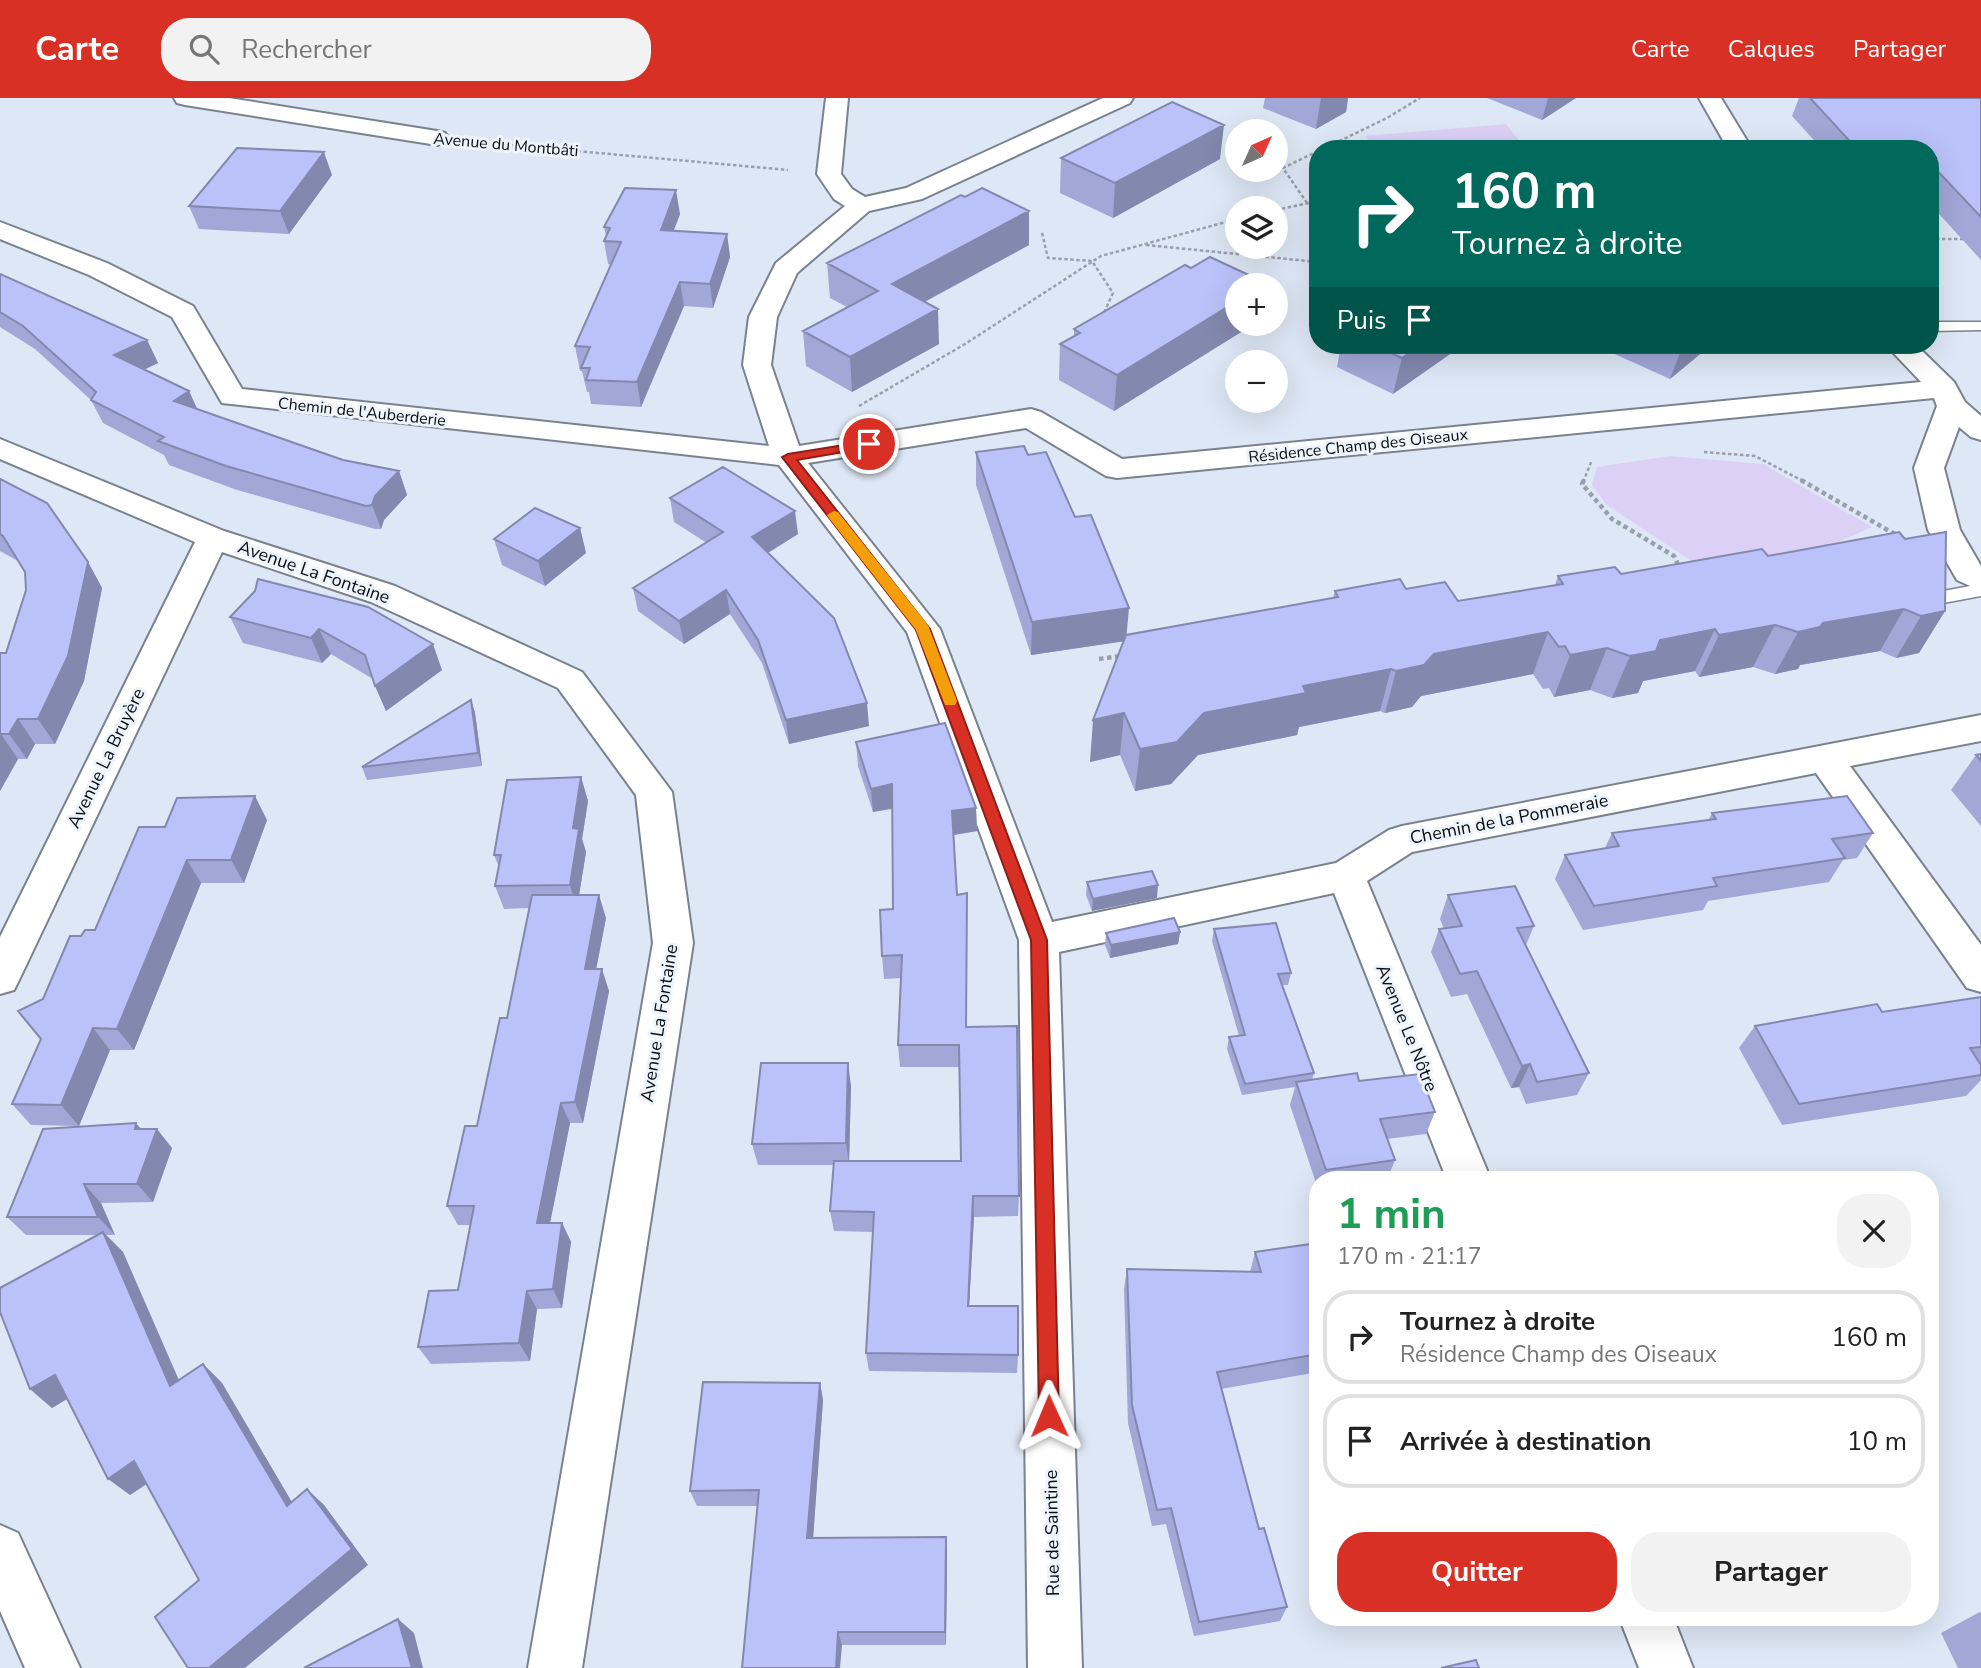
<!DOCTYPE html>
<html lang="fr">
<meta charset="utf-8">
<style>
:root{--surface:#fff;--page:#f2f2f2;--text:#222;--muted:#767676;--line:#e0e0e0;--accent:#d93025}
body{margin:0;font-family:"Nunito Sans",sans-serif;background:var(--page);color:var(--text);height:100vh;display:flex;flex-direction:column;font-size:26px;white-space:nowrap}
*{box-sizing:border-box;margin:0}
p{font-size:23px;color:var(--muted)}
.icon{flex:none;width:38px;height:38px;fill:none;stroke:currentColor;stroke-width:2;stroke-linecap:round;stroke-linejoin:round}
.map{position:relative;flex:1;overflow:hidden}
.panel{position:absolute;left:1309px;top:1073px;width:630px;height:455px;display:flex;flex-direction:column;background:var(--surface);border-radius:28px;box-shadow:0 7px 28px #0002}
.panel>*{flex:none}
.top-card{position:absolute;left:1309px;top:42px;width:630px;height:214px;border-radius:28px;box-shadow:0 7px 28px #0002;background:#00695c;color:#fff;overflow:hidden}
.needle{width:46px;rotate:45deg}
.fabs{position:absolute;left:1225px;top:21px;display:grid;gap:14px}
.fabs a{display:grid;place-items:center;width:63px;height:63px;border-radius:50%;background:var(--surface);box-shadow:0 7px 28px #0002;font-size:35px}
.pin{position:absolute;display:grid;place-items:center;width:60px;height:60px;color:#fff;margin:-30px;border:4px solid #fff;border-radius:50%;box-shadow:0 2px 7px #0007}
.me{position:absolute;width:77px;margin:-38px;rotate:359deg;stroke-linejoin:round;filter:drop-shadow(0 0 5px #0008)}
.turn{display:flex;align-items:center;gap:24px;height:147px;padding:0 28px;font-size:32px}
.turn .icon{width:91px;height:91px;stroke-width:2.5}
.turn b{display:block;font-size:49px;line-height:60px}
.then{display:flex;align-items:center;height:66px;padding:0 28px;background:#0003;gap:14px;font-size:26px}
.round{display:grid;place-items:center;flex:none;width:74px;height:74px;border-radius:28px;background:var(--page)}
.summary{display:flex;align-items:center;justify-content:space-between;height:119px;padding:0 28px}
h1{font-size:42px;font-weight:700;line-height:52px;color:#1e9e55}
.button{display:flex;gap:14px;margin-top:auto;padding:14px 28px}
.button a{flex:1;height:80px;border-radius:28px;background:var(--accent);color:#fff;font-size:28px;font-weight:700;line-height:80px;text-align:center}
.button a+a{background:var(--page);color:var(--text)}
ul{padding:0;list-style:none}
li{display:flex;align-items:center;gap:21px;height:94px;margin:0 14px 10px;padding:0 14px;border:4px solid var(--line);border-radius:28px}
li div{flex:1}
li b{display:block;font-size:26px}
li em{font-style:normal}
header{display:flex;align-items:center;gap:42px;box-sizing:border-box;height:98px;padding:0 35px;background:var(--accent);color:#fff}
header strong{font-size:33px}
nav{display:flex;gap:38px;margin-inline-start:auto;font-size:24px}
.search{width:490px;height:63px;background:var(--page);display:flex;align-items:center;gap:18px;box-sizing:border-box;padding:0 24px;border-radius:28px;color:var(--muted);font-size:26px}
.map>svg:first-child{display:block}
.green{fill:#dcd0f6}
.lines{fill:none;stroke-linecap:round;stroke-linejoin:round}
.lane-casing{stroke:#79828e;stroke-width:3}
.street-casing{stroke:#79828e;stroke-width:4}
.path-far1{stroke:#99a0ab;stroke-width:2.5;stroke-dasharray:3.5 2.5;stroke-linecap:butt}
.path{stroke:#99a0ab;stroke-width:4.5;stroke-dasharray:4.5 3.5;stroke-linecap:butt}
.lane{fill:#fff;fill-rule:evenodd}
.street{fill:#fff;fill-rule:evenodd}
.wall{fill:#a1a7d6}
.shaded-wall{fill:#8388ae}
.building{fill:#bbc2f9;stroke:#8388ae;stroke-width:2}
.route{fill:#d93025;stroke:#8d1f18;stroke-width:2}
.slow{fill:#f59e0b}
.labels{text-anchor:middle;stroke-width:6;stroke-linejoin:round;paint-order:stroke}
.far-street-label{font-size:16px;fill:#090c10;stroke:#eef4fc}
.street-label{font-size:18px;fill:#090c10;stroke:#eef4fc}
</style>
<header>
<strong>Carte</strong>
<div class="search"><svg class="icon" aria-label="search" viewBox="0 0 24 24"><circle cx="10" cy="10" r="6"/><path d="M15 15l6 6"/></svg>Rechercher</div>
<nav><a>Carte</a><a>Calques</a><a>Partager</a></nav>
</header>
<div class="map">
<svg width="1981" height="1570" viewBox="0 0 1981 1570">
<rect width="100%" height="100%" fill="#dee7f5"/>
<!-- green -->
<path class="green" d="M1506,26L1526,51H1374L1365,38Z
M1670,358L1763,366L1872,429L1792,465L1702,470L1607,407L1592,387L1597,369Z"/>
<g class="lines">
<defs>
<path id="lane" d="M1930,224H1981V232L1930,233Z
M1981,486V498L1938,506L1929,500L1938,494Z"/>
<path id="street" d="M174,0H229L437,33L445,35L449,40L445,45L437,47L185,7L177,5Z
M826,0H848L841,76L852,91L865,99L906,90L1103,0H1133L1130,5L922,101L869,113L797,175L777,219L771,267L799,348L1031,311L1041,314L1122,361L1921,284L1886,247H1916L1954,284L1965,304L1981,318V342L1971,339L1959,329L1944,370L1960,432L1981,468V493L1957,482L1928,432L1914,370L1937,308L1934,300L1117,380L1106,378L1026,330L808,365L940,531L1052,824L1336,765L1389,732L1402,728L1981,617V643L1850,668L1981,847V894L1967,890L1816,675L1412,754L1367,783L1491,1082H1447L1334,795L1059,854L1082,1570H1028L1019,842L907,534L779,367L222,305L172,219L89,177L0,141V124L107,165L193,208L242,291L769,348L743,267L749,219L776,165L845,108L834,101L817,76Z
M1699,0H1721L1752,51H1728Z
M0,341L224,433L395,488L582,574L672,694L693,845L582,1570H528L653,845L636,697L558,590L371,504L222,454L20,880L14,892L0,896V839L195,444L0,361Z
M0,1427L18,1435L80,1570H25L0,1513Z
M1619,1519H1673L1693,1570H1639Z"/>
</defs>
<!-- lane casing -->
<use href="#lane" class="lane-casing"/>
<!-- street casing -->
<use href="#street" class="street-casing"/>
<!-- path-far1 -->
<path class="path-far1" d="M476,44L788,72
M1323,51L1387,20L1420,0
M1276,67L1283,70
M1307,105L1283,70L1318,53
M1276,112L1318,103
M1042,135L1048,160L1092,163L1113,195L1103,217
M1930,141H1966
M1146,147L1318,164
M1313,234L1318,232
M859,308L965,246L1101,158L1237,121
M1704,354L1755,358L1805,384
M1583,384L1592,362"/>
<!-- path -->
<path class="path" d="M1584,382L1582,386L1612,421L1674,458L1679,469
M1801,382L1898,438
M1099,561L1121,558"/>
<!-- lane -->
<use href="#lane" class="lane"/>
<!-- street -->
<use href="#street" class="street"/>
</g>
<!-- wall -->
<path class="wall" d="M1265,0H1348L1346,14L1316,31L1263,10Z
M1487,0H1576L1542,22Z
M1799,0H1981V162L1930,106V51H1822L1792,18Z
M1061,60L1220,61L1113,120L1060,95Z
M332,77L289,136L199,131L189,108Z
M965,99L1029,113V147L925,204L939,246L852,294L806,268L803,233L847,209L830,200L827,165Z
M680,116L673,133L727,136L730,159L713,210L684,208L641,309L591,306L589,294H587L582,273H580L575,248L611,167L608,166L604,143L606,138L604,129Z
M0,176L147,242L158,265L144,272L189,293L197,311L343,362L399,373L407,397L384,422L381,431H375L237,392L169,367L164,357L103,325L91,302L35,251L0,229Z
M1237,226H1254L1114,313L1059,282L1060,246L1074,238V231Z
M1341,247H1463L1393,296L1337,269Z
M1610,247H1711L1670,281L1608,253Z
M976,354L1028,357L1127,537L1333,500L1335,493L1406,491L1458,503L1555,487L1558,478L1621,476L1768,458L1945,513L1919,555L1896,560L1880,553L1800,567L1798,571L1775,576L1753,569L1699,579L1695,573L1643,583L1638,595L1612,600L1590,592L1554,599L1549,590L1543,591L1533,576L1421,598L1412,609L1385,615L1380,613L1299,629L1297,637L1198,657L1171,686L1135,693L1120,657L1090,664L1123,543L1031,557L976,387Z
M0,381L88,464L102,490L84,583L55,646H35L27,661H18L0,693V555H6L26,492L25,474L18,463L0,453Z
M670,400L798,436L768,455L869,628L789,646L762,565L730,516L684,546L638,513L633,490L707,445L674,424Z
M580,430L586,455L545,488L502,467L494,441Z
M255,493L442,572L386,613L373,581L331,556L322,565L243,545L230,519Z
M471,602L475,615L482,668L367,682L362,669Z
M856,644L976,710L977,733L954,737L957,797L967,795L966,929L1019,1098L1018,1118L974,1119L969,1208L1018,1257L1017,1275L869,1273L866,1255L873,1134L834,1133L830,1113L834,1067H758L752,1046L851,988L849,1063H961L960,969H900L898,947L901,880L884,881L882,858L893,811L892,711L873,714L858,668Z
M1981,656V728L1951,692L1976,657Z
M581,679L588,703L582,741L586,754L579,797L606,820L596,871L609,893L583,1025H570L550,1125H562L571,1144L562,1210L537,1211L530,1263L431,1266L418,1249L458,1192L470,1127H458L447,1108L477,1028L507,920L529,810L504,811L495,788L499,769L494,757Z
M1712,715L1873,735L1857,760L1843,762L1829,784L1708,803L1703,812L1583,832L1555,781L1565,757L1605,750L1612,735L1708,723Z
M267,722L244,785H201L134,952H110L79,1028L31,1027L12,1006L41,941L43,901L81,838L95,832L165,729Z
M1087,784L1157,800L1092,813L1086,797Z
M1448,797L1534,828L1526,847L1589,975L1577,997L1526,1006L1519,989L1511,990L1467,896L1451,899L1431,854L1439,831H1444L1440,821Z
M1214,831L1291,875L1288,887H1282L1314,975L1312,982L1359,983L1435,1014L1426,1036L1387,1041L1395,1062L1387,1082H1318V1091L1290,1007L1295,989L1242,997L1227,951L1229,939L1239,938L1212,843Z
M1180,834L1178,846L1110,860L1105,847L1106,835Z
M1981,899V982L1966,998L1782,1027L1739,950L1755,928L1882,914Z
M141,1031L172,1050L153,1104L101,1105L115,1137H106L123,1154L179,1282L203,1266L222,1285L292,1404L307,1391L324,1407L368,1467L199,1482L147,1386L130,1397L67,1301L52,1310L30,1291L97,1137H26L7,1119Z
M1318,1145V1274L1221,1291L1259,1431L1287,1509L1280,1523L1194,1538L1166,1426L1152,1428L1128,1325L1124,1191L1127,1171L1250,1174L1255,1154Z
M820,1285L823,1302L813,1440L947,1454L946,1547H842L757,1408H697L690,1393Z
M1981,1514V1570H1958L1941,1535L1978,1515Z"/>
<!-- shaded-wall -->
<path class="shaded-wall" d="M1321,0H1348L1346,14L1316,31Z
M1548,0H1576L1542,22Z
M1224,27L1220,61L1113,120L1115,85Z
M324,54L332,77L289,136L280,113Z
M676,92L680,116L665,156L661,132Z
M1029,113V147L894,220L892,186Z
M727,136L730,159L713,210L710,186Z
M680,184L684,208L641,309L637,284Z
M1237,203V226H1254L1114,313L1117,277Z
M938,211L939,246L852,294L850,259Z
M147,242L158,265L125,280L114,257Z
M1421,247H1463L1393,296L1402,260Z
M1683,247H1711L1670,281Z
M189,293L200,317L174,303Z
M399,373L407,397L384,422L381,431L372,407L375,398Z
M795,413L798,436L755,463L752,439Z
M580,430L586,455L545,488L538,463Z
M88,464L102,490L84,583L55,646L38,621Z
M726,492L730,516L684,546L679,523Z
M1129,510L1126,543L1031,557L1032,524Z
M1904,511L1880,553L1800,567L1798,571L1775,576L1798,534L1823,525Z
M1945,513L1919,555L1896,560L1921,518Z
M1775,527L1753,569L1699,579L1719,537Z
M319,531L331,556L322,565L311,540Z
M1715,531L1695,573L1643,583L1638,595L1612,600L1630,558L1660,542Z
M1548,534L1533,576L1421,598L1412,609L1385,615L1396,573L1434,556Z
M433,546L442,572L386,613L375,588Z
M1607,550L1590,592L1554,599L1570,557Z
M1391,571L1380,613L1299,629L1297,637L1198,657L1171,686L1135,693L1140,651L1204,615L1303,588Z
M471,602L475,615L482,668L478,655Z
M867,605L869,628L789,646L786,622Z
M1124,615L1120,657L1090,664L1093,622Z
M18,621L35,646L27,661L9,636Z
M1,636L18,661L0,693V637Z
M581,679L588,703L582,741L586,754L577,810L570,787L573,730Z
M892,686L894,710L873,714L871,691Z
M255,698L267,722L244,785L231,762Z
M976,710L977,733L953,737L952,713Z
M187,762L201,785L134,952L117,931Z
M1158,787L1157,800L1092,813L1093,801Z
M599,797L606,820L592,893L585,871Z
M1180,834L1178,846L1110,860L1111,847Z
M602,871L609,893L583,1025L575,1004Z
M93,930L110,952L79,1028L61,1007Z
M848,965L851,988L849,1067L846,1045Z
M1530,966L1519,989L1511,990L1522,968Z
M561,1005L570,1025L546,1145L537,1125Z
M136,1025L152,1044L157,1031L172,1050L153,1104L137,1086L135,1031Z
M84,1086L101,1105L115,1137L98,1119Z
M973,1098L974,1119L968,1227V1208Z
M562,1125L571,1144L562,1210L553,1191Z
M103,1134L123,1154L189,1306L170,1288Z
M527,1193L537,1211L530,1263L519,1245Z
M203,1266L222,1285L304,1425L287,1408Z
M55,1277L77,1295L52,1310L30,1291Z
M820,1285L823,1302L812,1455L807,1440Z
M134,1363L155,1380L130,1397L108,1381Z
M307,1391L324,1407L368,1467L245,1570H209Z
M946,1439L947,1454L946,1547L945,1534Z
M398,1521L414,1535L423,1570H412Z
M838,1534L842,1547L840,1570H836Z"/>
<!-- building -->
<path class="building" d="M1810,0H1981V119L1930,65V51H1857Z
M1172,4L1224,27L1115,85L1061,60Z
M237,50L324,54L280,113L189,108Z
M625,90L676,92L661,132L727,136L710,186L680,184L637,284L586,282L590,270H581L590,249L575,248L621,144L604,143L610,130L604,129Z
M982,90L1029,113L892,186L938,211L850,259L803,233L878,193L827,165L961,97L965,99Z
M1210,159L1266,185L1263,187H1237V203L1117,277L1060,246L1080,235L1074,231L1185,167L1191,170Z
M0,176L147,242L114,257L189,293L174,303L343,362L399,373L375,398L372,407L366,408L226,368L158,343L164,339L91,302L96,294L23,228L0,214Z
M1374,247H1421L1402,260Z
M1024,348L1028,357L1046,354L1075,419L1091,417L1129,510L1032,524L976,354Z
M723,369L795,413L752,439L834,520L867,605L786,622L758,542L726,492L679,523L633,490L723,434L670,400Z
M0,381L47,405L88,464L68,558L38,621H18L9,636H1L0,637V555H6L26,492L25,474L3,438L0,436Z
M535,410L580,430L538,463L494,441Z
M1899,434L1905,441L1946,434L1945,513L1921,518L1904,511L1823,525L1820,529L1798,534L1775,527L1719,537L1715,531L1660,542L1656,553L1630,558L1607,550L1570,557L1565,548L1559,549L1548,534L1434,556L1424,567L1396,573L1391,571L1303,588L1306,595L1204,615L1177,644L1140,651L1124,615L1093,622L1126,537L1338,499L1335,493L1400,481L1406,491L1445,484L1458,503L1563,486L1558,478L1615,469L1621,476L1762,451L1768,458Z
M258,481L368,509L433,546L375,588L365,557L319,531L311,540L230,519L255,493Z
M471,602L478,655L362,669Z
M945,625L976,710L952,713L957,797L967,795L966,929L1017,928L1019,1098H973L968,1208H1018V1257L866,1255L874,1114L830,1113L834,1063H961L959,947H898L902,857L882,858L880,812L893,811L892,686L871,691L856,644Z
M1981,656V663L1976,657Z
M581,679L573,730L579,731L570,787L495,788L501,757H494L507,682Z
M255,698L231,762H187L117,931L93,930L61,1007L12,1006L41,941L18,913L43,901L70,838H81L85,832H95L139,729H165L177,700Z
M1847,698L1873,735L1832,741L1845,760L1713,780L1717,788L1594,808L1565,757L1619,748L1612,735L1716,721L1712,715Z
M1152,773L1158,787L1093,801L1087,784Z
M1515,788L1534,828L1517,830L1589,975L1537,984L1530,966L1522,968L1477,873L1460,876L1439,831L1462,828L1448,797Z
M532,797H599L585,871H602L575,1004L561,1005L537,1125H562L553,1191L527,1193L519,1245L418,1249L429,1193L458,1192L474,1108H447L465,1028H477L500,920H507Z
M1174,820L1180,834L1111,847L1106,835Z
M1276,825L1291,875L1278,876L1314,975L1245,986L1229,939L1245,937L1214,831Z
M1981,899V949L1970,950L1981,967V977L1799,1006L1755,928L1877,906L1882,914Z
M761,965H848L846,1045L752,1046Z
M1357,975L1359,983L1420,976L1435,1014L1380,1021L1395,1062L1326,1072L1296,984Z
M136,1025L135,1031H157L137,1086H84L98,1119H7L43,1031Z
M103,1134L170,1288L203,1266L287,1408L307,1391L352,1451L209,1570H188L155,1519L199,1482L134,1363L108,1381L55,1277L30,1291L0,1214V1190Z
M1318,1145V1256L1217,1274L1259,1431L1264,1430L1287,1509L1199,1524L1171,1410L1157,1412L1132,1307L1127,1171L1261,1174L1255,1154Z
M703,1284L820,1285L807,1440L946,1439L945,1534H838L836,1570H742L759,1392L690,1393Z
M398,1521L412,1570H304Z
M1476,1562L1479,1570H1441Z"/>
<!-- route -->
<path class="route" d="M869,343L873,344V349L797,362L930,531L1047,842L1059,1318L1056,1325L1049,1328L1042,1325L1039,1318L1031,842L916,532L782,359L788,356Z"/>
<!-- slow -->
<path class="slow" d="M834,413L838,414L928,527L957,603L955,607H945L916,532L829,420L827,417Z"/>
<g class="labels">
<!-- far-street labels -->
<g class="far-street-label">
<text transform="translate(506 46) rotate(5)" y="6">Avenue du Montbâti</text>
<text transform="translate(362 313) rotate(6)" y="6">Chemin de l'Auberderie</text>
<text transform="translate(1358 347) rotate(-6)" y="6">Résidence Champ des Oiseaux</text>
</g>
<!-- street labels -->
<g class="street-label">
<text transform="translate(314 474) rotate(19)" y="6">Avenue La Fontaine</text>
<text transform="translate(106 660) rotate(-64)" y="6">Avenue La Bruyère</text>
<text transform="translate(1509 721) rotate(-11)" y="6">Chemin de la Pommeraie</text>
<text transform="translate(659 925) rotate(-81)" y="6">Avenue La Fontaine</text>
<text transform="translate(1407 930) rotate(68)" y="6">Avenue Le Nôtre</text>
<text transform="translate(1052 1435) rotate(-91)" y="6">Rue de Saintine</text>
</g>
</g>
</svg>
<div class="fabs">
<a><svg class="needle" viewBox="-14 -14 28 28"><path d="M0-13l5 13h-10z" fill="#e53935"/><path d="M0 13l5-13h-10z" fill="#767676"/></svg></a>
<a><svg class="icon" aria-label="layers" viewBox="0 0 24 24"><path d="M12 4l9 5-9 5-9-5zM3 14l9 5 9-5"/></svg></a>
<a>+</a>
<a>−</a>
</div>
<div class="pin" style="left:869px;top:346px;background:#d93025"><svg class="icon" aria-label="arrive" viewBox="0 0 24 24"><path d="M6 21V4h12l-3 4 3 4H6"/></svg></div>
<svg class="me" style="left:1049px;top:1318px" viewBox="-20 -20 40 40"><path d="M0-17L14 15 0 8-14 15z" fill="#d93025" stroke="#fff" stroke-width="4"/></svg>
<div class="top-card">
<div class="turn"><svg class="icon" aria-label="right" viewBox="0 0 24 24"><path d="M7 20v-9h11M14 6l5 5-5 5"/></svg><div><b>160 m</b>Tournez à droite</div></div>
<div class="then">Puis<svg class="icon" aria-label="arrive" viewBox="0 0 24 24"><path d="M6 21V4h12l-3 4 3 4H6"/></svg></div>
</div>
<section class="panel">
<div class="summary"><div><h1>1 min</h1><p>170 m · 21:17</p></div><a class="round"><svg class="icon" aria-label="close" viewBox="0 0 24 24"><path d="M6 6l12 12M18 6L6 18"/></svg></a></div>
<ul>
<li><svg class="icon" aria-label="right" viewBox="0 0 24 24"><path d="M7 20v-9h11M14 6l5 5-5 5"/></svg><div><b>Tournez à droite</b><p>Résidence Champ des Oiseaux</p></div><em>160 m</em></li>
<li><svg class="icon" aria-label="arrive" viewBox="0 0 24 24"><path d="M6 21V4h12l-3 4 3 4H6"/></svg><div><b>Arrivée à destination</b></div><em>10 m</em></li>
</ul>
<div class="button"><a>Quitter</a><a>Partager</a></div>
</section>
</div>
